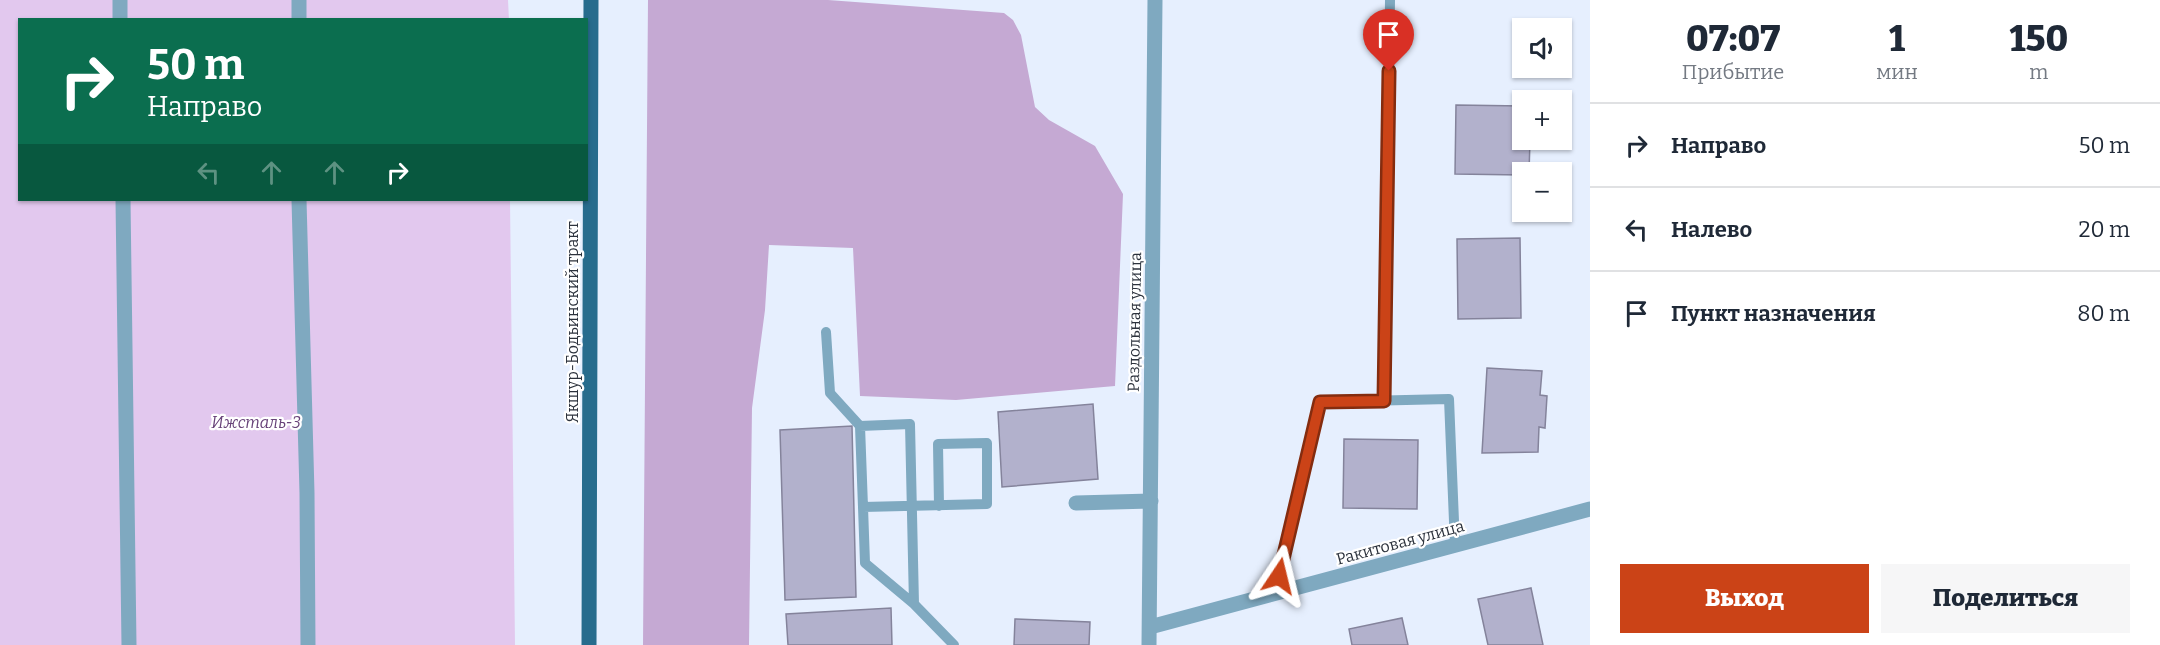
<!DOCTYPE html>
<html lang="ru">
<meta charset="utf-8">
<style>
:root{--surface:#fff;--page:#f6f6f7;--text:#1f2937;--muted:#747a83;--line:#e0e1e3;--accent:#cb4317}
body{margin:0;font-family:Bitter,serif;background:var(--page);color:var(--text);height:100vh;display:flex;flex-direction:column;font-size:22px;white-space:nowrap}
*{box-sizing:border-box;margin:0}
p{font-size:20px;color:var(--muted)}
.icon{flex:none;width:33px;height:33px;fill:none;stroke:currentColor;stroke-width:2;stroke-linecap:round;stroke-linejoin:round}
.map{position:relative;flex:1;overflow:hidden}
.drawer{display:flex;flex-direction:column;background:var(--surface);width:570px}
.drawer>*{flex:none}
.banner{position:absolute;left:18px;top:18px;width:570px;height:183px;border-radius:0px;box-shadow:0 2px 4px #0004;background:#0b6e4f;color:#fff;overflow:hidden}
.controls{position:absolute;left:1512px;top:18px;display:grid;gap:12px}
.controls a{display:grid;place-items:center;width:60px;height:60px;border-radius:0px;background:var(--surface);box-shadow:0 2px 4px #0004;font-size:30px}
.pin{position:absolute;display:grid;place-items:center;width:51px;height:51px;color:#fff;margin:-62px -26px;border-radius:50% 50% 50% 0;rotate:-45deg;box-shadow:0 0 6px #0007}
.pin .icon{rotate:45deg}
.me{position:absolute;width:66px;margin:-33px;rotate:10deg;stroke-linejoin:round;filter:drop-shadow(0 0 4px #0008)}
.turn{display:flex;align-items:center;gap:21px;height:126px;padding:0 30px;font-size:27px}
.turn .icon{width:78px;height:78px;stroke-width:2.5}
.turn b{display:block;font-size:42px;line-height:51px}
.lanes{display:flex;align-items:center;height:57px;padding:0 30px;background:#0003;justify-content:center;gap:30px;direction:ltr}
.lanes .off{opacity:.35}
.eta{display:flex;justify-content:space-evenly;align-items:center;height:102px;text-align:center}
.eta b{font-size:36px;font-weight:800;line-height:42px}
.primary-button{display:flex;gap:12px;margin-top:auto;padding:12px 30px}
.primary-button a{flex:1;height:69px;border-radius:0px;background:var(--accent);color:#fff;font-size:24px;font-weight:800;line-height:69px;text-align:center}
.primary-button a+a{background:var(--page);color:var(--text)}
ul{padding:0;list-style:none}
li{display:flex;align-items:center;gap:18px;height:84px;padding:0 30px;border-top:2px solid var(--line)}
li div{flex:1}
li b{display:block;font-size:22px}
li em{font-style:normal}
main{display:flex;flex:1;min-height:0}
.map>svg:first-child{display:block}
.green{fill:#e2c8ee}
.forest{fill:#c5a9d3}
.building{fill:#b2b1cc;stroke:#84839b;stroke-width:1.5}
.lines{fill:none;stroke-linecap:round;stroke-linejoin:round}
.lane{stroke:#7fa9c0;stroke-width:10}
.street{stroke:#7fa9c0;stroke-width:15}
.primary{stroke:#276c8d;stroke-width:15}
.route-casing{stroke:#842c0f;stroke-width:15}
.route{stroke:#cb4317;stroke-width:10}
.labels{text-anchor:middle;stroke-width:4.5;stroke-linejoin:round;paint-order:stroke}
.street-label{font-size:16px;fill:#2c323c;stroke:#fff}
.park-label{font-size:16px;font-style:italic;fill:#684379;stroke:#fff}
</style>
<main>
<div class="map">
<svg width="1590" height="645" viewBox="0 0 1590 645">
<rect width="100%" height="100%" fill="#e6effe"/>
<!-- green -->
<path class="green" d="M0,0H508L509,20H20V200H510L515,645H0Z"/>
<!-- forest -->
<path class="forest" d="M648,0H828L1004,13L1013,20L1021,35L1035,107L1049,120L1095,146L1123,194L1115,386L956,400L860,396L853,248L769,245L765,310L752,408L749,645H643Z"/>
<!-- building -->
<path class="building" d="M1456,105L1522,106V140H1530L1529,172H1522V175L1455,174Z
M1520,238L1521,318L1458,319L1457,239Z
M1487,368L1542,371L1540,395L1547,396L1545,428L1539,427L1538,452L1482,453Z
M1093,404L1098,479L1002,487L998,412Z
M852,426L856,597L785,600L780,430Z
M1344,439L1418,440L1417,509L1343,508Z
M1531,588L1543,645H1488L1478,599Z
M891,608L892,645H788L786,614Z
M1402,618L1408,645H1352L1349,629Z
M1015,619L1090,622L1089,645H1014Z"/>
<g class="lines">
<!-- lane -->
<path class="lane" d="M826,332L830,393L860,426L863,507
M1385,401L1390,0
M860,426L910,424L914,604
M939,506L938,444L987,443V504C946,505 904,506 863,507L865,563L914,604L954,645
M1277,593L1282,559L1320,402L1449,399L1455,546"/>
<!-- street -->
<path class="street" d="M120,0V20
M299,0V20
M123,200L129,645
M299,200L307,493L308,645
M1076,503L1151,501
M1150,627L1590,509
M1149,645L1155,0"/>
<!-- primary -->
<path class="primary" d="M589,645L591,0"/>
</g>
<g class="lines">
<defs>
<path id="route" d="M1279,576L1320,402L1384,401L1389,71"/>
</defs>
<!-- route casing -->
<use href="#route" class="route-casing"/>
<!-- route -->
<use href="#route" class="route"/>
</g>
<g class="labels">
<!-- street labels -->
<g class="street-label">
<text transform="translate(572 322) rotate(-90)" y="6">Якшур-Бодьинский тракт</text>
<text transform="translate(1134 322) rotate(-89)" y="6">Раздольная улица</text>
<text transform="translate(1400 542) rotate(-15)" y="6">Ракитовая улица</text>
</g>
<!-- park labels -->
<g class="park-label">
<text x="256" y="428">Ижсталь-3</text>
</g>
</g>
</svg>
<div class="controls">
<a><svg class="icon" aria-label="sound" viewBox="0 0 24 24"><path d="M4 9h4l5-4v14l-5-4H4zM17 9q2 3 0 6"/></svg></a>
<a>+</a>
<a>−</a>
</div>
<div class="pin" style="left:1389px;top:71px;background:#d93025"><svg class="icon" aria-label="arrive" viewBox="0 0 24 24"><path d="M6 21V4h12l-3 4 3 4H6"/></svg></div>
<svg class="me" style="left:1279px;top:576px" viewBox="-20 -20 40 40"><path d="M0-17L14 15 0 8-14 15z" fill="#cb4317" stroke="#fff" stroke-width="4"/></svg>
<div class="banner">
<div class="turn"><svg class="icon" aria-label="right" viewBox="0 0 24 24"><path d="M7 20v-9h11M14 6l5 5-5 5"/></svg><div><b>50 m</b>Направо</div></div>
<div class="lanes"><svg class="icon off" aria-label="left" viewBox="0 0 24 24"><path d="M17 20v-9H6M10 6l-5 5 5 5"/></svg><svg class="icon off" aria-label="ahead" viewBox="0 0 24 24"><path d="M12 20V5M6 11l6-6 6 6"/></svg><svg class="icon off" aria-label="ahead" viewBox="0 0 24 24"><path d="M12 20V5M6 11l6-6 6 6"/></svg><svg class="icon" aria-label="right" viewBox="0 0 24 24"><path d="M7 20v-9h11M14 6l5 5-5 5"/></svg></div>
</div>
</div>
<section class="drawer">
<div class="eta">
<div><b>07:07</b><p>Прибытие</p></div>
<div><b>1</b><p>мин</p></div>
<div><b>150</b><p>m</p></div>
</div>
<ul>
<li><svg class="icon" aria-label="right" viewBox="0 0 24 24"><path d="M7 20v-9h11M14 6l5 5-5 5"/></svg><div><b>Направо</b></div><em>50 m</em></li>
<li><svg class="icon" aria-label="left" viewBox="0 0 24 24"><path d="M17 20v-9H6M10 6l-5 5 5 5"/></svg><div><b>Налево</b></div><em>20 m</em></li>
<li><svg class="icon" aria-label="arrive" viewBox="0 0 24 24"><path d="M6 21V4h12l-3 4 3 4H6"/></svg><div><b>Пункт назначения</b></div><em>80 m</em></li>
</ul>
<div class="primary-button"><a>Выход</a><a>Поделиться</a></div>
</section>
</main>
